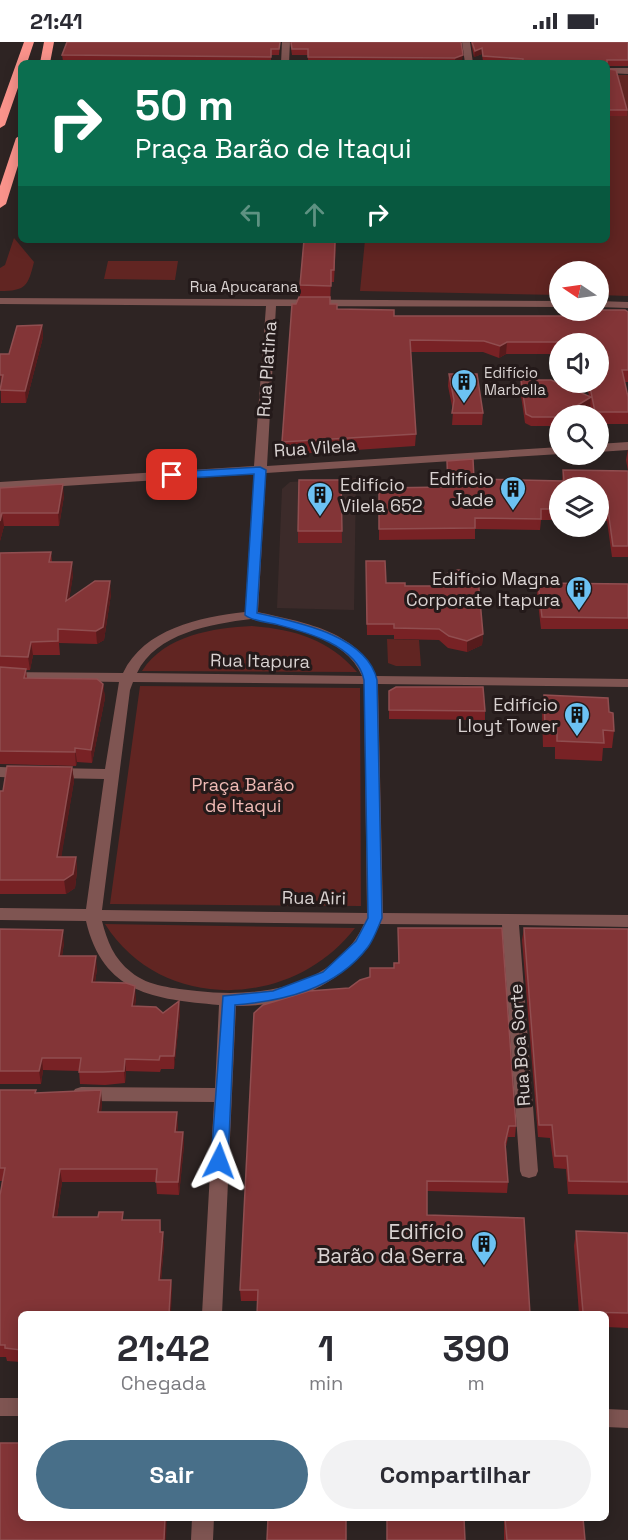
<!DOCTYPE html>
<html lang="pt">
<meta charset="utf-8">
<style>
:root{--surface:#fff;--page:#f2f2f3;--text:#2b2b33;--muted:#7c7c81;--accent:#486f89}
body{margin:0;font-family:"Space Grotesk",sans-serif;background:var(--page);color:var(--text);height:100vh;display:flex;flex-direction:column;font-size:22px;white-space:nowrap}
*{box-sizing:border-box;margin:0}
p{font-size:20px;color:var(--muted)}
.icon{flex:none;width:33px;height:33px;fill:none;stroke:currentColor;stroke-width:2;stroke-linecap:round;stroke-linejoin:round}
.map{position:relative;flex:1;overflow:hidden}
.side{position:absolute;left:18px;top:1269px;width:591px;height:210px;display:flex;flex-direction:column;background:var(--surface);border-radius:9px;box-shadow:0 3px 15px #0003}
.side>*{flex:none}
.hud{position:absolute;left:18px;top:18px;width:592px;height:183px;border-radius:9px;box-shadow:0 3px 15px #0003;background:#0b6e4f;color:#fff;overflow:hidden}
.needle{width:39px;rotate:283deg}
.fabs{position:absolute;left:549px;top:219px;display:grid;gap:12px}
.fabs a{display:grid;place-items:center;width:60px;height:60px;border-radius:50%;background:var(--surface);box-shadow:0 3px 15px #0003;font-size:30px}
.pin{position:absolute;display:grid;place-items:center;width:51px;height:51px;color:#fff;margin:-26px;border-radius:12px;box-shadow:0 3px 9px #0006}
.me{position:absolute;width:66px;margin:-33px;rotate:3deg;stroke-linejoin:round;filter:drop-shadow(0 0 4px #0008)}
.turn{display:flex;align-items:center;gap:21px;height:126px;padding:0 18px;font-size:27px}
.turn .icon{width:78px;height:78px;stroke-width:2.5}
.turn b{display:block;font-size:42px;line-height:51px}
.lanes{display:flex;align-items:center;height:57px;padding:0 18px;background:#0003;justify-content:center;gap:30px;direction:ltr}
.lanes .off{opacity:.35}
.eta{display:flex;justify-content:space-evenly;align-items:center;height:102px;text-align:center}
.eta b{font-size:36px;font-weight:800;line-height:42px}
.cta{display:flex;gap:12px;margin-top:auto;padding:12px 18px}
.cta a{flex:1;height:69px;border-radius:36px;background:var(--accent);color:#fff;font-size:24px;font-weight:800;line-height:69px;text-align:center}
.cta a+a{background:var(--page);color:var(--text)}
.status{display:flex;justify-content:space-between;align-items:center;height:42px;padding:0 30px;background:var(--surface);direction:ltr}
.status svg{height:16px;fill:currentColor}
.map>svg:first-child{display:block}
.built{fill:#3c2b2a}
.green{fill:#612522}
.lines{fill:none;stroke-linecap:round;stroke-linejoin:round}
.street{fill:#7f5552;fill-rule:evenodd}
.highway{fill:#fa938b;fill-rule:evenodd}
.wall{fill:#782225}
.shaded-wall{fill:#561b1c}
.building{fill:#833537;stroke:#904e50;stroke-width:1.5}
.route{fill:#1a73e8;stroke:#114b97;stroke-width:1.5}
.labels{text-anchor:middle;stroke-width:6;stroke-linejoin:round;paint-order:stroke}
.far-street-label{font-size:15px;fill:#d9d2d1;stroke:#241a1a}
.far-poi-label{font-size:15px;fill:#d9d2d1;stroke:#241a1a;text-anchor:start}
.street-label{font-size:18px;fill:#d9d2d1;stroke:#241a1a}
.poi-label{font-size:18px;fill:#d9d2d1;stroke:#241a1a;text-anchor:end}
.park-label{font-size:18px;fill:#efbab5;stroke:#241a1a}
.near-poi-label{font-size:21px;fill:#d9d2d1;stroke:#241a1a;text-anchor:end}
</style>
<div class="status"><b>21:41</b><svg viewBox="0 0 49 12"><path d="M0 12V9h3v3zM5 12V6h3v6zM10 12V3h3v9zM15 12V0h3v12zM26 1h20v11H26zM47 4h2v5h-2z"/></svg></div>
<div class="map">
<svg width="628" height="1498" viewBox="0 0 628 1498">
<rect width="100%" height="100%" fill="#2e2423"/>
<!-- built -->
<path class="built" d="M356,436L354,568L277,566L282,447L290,440Z"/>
<!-- green -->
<path class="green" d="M608,33H628V254L599,253L598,230H560L559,253L360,249L365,198H608Z
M14,196L34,220C28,244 26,249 0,249V226L5,223Z
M108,219H178L175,238L104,237Z
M252,584C293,587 329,597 357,630L142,629C165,593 213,586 252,584Z
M387,597L419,598L421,624H396L388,621Z
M140,644L360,646L361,864L110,862Z
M105,882L355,886C293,967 162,972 105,882Z"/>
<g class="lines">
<!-- street -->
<path class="street" d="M282,0H290L289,21H281Z
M462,0H470L473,21H465Z
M608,26H628V32L608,31Z
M0,256L560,259V265L276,264L267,424L560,405V412L266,431L258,570C301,580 357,588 376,634L628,637V645L378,642L383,871L628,873V885L519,883L538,1129L536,1134L529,1136L522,1134L520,1129L502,883L380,882C356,937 295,965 236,964L222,1272H202L214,1060L81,1059L75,1057L72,1052L75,1047L81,1045L215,1046L219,963C154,957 103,952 86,879L0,878V866L86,867L104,737L54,736L47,731L54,726L105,727L119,640L0,638V630L123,631C144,587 199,575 245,570L254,432L0,448V440L254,424L266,264L0,262ZM251,577C289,586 345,593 362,634L137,631C156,591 211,582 251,577ZM133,640L364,642L367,871L102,868L130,648ZM102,879L364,882C334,946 259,956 197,949C174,946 149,945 131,930C114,917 107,899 102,879Z
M598,259L628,260V266L598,265Z
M628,400V408L598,410V402Z
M0,725L24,726L31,731L24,736L0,735Z
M0,1356H21V1374H0Z
M606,1367L628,1368V1386L606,1385Z
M192,1476H214L213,1498H191Z"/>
<!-- highway -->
<path class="highway" d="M24,0H34L27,21H21V37L5,83L0,86V67Z
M44,0H54L50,21H40Z
M21,93V114L6,162L0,166V144L16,96Z"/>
</g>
<!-- wall -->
<path class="wall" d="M280,0L279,13H271V21L63,19L62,13Z
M290,0H461L462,19L458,21H308V13H292Z
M471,0H628V24H608V21H499L483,20L482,12L474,15Z
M608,27L627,68V74H608Z
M336,198L334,240H331L330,262L337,267L394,274H579L628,270V340H624L628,355V382H598V374H592L590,362V364L557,384H531L525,381L520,347L521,338L589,354L586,340H598V302H560V312H506L499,316L483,310H411L416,392L415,404L282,413V400L296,262L300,255V243Z
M42,283L43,295L26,361H1L0,312H9Z
M449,332L483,371L482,383H452L453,369L448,344Z
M628,407V515H612L607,479H598V446H560V478H541L540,488L475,487V497L379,498V446L447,445V419L474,437L562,439L563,428L628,429L626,418Z
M341,438L342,501H298V489Z
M0,446L64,454L59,484H4L0,499Z
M51,510L52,520L73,533L69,557L111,552L104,598L97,602L59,601L60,613H33L30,628H26L27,636L103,642L105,656L92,721L77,720L76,724L0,722V511Z
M366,530L386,541L405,544H442V536L483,592L482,603L467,610L448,606L439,598L394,597V593H367Z
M538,541L628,542V587H541L537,552Z
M389,649L485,669V678L389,677Z
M544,653L609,670L614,689L612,706H603L602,719L555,717V705H543L542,671Z
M72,725L74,739L61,815H76L77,829L75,846L66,852H0V749H3Z
M398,886L516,1084L515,1095H508L506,1105L508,1140L507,1151L427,1149L257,1259H241L240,1248L349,946L370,935L393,926L398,921Z
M524,886L628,887V1153L568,1152L566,1127L554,1126L550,1096L538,1095L522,898Z
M0,887L64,901L62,914L97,927L95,940L136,956L135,964L163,971L179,959L180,971L174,1027H161L160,1030L126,1029L125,1041L105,1043L80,1042L79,1029L43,1028L41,1042H0Z
M0,1048L36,1051L102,1061L101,1070L178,1083L177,1090H183L184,1103L179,1153L157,1152L156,1140H62L57,1175H98L123,1170V1178H160L161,1190L164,1203L161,1238H171L172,1251L21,1272V1320L7,1319L6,1315H0V1153L2,1139H0Z
M576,1189L628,1191V1286L606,1285V1272H579L574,1204Z
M504,1476H583L585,1498H504Z"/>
<!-- shaded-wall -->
<path class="shaded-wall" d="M482,6V12L474,15L475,9Z
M463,13L462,19L455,21V16Z
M42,283L43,295L26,361L25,349Z
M507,300L506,312L499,316L500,304Z
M591,355L590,364L574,374H561Z
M560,374V383L557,384L558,375Z
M63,442L64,454L59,484L58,471Z
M2,471L4,484L0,499V479Z
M72,520L73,533L67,572L66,559Z
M110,539L111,552L104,598L97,602L96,589Z
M483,592L482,603L467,610V599Z
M31,600L33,613L30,628L28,615Z
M103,642L105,656L92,721L91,708Z
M75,706L77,720L76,724L75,710Z
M72,725L74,739L59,829L57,815Z
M76,815L77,829L75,846L66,852L64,838Z
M63,888L64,901L60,926L59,914Z
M96,914L97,927L93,953L92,940Z
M135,944L136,956L133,977L132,964Z
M179,959L180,971L174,1027V1014Z
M42,1016L43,1028L41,1042L39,1029Z
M125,1017L126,1029L125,1041L124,1029Z
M101,1048L102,1061L100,1083L98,1070Z
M177,1070L178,1083L176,1103L175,1090Z
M183,1090L184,1103L179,1153L178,1140Z
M60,1127L62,1140L55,1187L53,1175Z
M163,1190L164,1203L160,1251L159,1238Z
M171,1238L172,1251L171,1272H169Z
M165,1476H167L166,1498H164Z"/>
<!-- building -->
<path class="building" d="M67,0H280L279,7H271V15L62,13Z
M291,0H461L463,13L455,16L308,15V7H292Z
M472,0H628V18H607V21H523V17L483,14L482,6L475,9Z
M608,27L616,28L627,68H608Z
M304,198H335L334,228H331V244L300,243Z
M299,255H330V262H337V267L394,268V274H579L591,268H625L628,270V328H622L628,355V370H595L589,340H598V302H582V300H507L500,304L484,299L410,298L416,392L282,400L292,262H296Z
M42,283L25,349L0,348L3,333H0V312H9L17,284Z
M449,332H477L483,371H452L454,358Z
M521,338H551L591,355L558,375H532L526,372Z
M473,417L474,437L564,439L563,428L628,429V504H613L608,468H598V446H560V467H541V477L475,476V486L379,487V446L448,445L447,419Z
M299,438H341L342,489H298Z
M63,442L58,471H2L0,479V446Z
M51,510L49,520H72L66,559L95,539H110L103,585L96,589L58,587V599L31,600L28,615L0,614V511Z
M366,519H385L386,541H405V544H442V536L446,532L458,528L469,529L478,536L483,592L467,599L449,594L439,587L394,586V582H367Z
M538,541L628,542V576L542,575Z
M0,625L26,627L24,636L97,637L103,642L91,708L75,706V710L0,709Z
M396,645H483L485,669L389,668V649Z
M544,653L608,656L609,670L613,671L614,689L603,688L604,701L557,699V688L545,687Z
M7,724L72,725L57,815H76L73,832L64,838H0V749H3Z
M398,886H502L516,1084H509L505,1101L508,1140L427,1139V1173L524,1176L530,1272H257L258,1248H240L254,971L263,963L309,949L349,946L360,938L370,935V926H394V921H399Z
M524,886L628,887V1140L569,1139L567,1114H555L552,1083H539Z
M0,887L63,888L59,914H96L92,940L126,941L135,944L132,964L156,965L163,971L179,959L174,1014H160L159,1018L125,1017L124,1029L103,1030H79L81,1016H42L39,1029H0Z
M0,1048H36L35,1051L101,1048L98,1070H177L175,1090H183L178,1140H156L157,1127H60L53,1175H98L99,1170H123L122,1178H160V1190H163L159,1238H171L169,1272H21V1308L5,1306V1303H0V1153L5,1126H0Z
M576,1189L628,1191V1271L583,1270Z
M0,1401H21V1476H165L164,1498H0Z
M268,1476H346V1498H267Z
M387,1476H464L465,1498H387Z
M505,1476H583L585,1498H507Z"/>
<!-- route -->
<path class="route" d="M260,425L266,428L257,571C296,580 367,593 377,638L382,876C378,885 374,897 368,905C336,947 284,959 235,963L228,1119L225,1123H214L211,1119L223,954L273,949L323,930L356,899L368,876L364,638C357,603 306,590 275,582C266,580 252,579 245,573L254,432L172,437L167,433L172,430Z"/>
<!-- icons -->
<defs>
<symbol id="building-pin" viewBox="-11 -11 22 30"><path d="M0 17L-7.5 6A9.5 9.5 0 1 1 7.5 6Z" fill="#6cc2f3" stroke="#241a1a"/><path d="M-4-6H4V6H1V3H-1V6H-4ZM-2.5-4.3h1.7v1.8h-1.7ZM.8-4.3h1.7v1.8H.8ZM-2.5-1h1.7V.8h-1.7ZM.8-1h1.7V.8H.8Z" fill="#111"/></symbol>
</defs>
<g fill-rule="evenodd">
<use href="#building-pin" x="449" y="325" width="30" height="40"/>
<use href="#building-pin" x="498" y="432" width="30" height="40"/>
<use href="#building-pin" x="305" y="438" width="30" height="40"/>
<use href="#building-pin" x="564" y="532" width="30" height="40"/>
<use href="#building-pin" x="562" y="658" width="30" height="40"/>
<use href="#building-pin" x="469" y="1187" width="30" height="40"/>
</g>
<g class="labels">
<!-- far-street labels -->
<g class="far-street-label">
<text x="244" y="250">Rua Apucarana</text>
</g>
<!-- far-poi labels -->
<g class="far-poi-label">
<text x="484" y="336">Edifício<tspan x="484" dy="17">Marbella</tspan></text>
</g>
<!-- street labels -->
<g class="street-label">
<text transform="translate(267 327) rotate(-86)" y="6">Rua Platina</text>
<text transform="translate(315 406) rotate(-4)" y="6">Rua Vilela</text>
<text transform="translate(260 619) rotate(1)" y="6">Rua Itapura</text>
<text transform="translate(314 856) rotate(1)" y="6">Rua Airi</text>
<text transform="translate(520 1003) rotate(-94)" y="6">Rua Boa Sorte</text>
</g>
<!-- poi labels -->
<g class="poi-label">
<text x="494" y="443">Edifício<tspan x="494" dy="21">Jade</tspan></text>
<text x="340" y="449" text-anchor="start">Edifício<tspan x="340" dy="21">Vilela 652</tspan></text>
<text x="560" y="543">Edifício Magna<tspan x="560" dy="21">Corporate Itapura</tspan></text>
<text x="558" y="669">Edifício<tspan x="558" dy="21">Lloyt Tower</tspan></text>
</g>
<!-- park labels -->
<g class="park-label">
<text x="243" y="749">Praça Barão<tspan x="243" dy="21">de Itaqui</tspan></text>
</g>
<!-- near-poi labels -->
<g class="near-poi-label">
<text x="464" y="1197">Edifício<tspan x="464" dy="24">Barão da Serra</tspan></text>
</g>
</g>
</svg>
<div class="fabs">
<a><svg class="needle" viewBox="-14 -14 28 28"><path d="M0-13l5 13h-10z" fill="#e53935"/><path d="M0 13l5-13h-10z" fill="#7c7c81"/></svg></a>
<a><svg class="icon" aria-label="sound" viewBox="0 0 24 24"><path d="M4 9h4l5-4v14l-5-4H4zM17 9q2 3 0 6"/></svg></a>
<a><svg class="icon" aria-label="search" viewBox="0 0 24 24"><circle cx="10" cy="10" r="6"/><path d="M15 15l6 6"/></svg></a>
<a><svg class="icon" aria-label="layers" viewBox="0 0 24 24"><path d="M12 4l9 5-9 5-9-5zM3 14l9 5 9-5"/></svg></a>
</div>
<div class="pin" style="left:172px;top:433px;background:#d93025"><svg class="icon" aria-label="arrive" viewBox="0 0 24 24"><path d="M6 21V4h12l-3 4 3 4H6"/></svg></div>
<svg class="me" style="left:219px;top:1119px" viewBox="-20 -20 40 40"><path d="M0-17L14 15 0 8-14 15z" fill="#1a73e8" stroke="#fff" stroke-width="4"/></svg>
<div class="hud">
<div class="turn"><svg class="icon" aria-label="right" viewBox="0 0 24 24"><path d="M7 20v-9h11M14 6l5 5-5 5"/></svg><div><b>50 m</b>Praça Barão de Itaqui</div></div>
<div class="lanes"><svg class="icon off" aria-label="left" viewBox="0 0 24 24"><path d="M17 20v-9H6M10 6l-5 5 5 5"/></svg><svg class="icon off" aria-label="ahead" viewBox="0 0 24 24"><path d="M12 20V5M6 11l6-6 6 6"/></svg><svg class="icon" aria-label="right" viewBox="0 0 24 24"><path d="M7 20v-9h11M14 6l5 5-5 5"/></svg></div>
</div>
<section class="side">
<div class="eta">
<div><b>21:42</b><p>Chegada</p></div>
<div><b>1</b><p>min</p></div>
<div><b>390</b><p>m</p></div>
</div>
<div class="cta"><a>Sair</a><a>Compartilhar</a></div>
</section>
</div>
